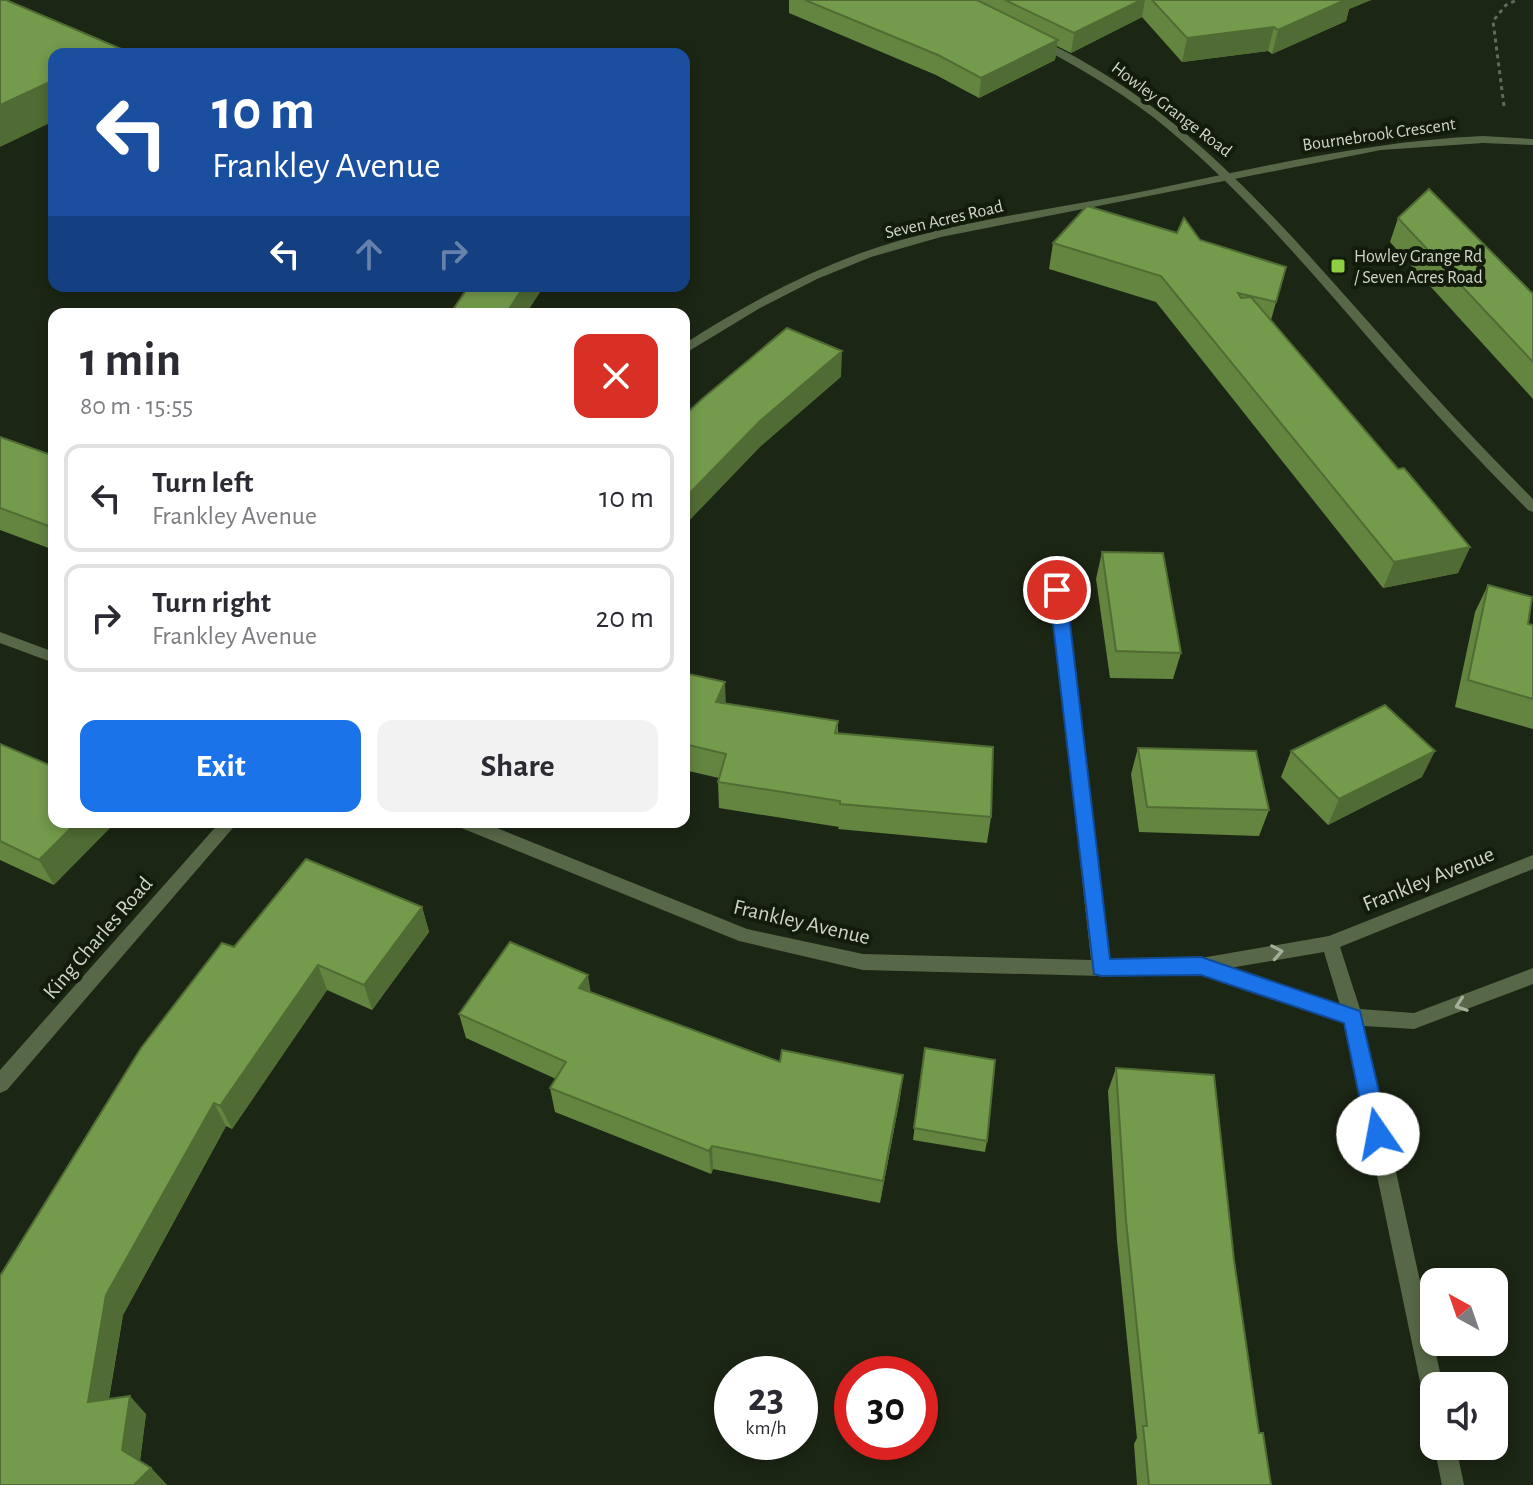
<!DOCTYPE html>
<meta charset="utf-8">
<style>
:root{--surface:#fff;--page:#f2f2f3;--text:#2b2b33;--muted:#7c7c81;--line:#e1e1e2;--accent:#1a73e8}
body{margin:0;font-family:"Alegreya Sans",sans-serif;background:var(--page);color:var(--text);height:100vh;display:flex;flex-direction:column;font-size:30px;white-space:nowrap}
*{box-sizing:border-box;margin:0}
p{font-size:26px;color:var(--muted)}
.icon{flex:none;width:44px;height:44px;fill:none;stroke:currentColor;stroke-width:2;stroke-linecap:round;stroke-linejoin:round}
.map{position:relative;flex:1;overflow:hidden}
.drawer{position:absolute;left:48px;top:308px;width:642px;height:520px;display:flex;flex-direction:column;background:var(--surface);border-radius:16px;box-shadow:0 4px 12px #0003}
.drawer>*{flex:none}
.hud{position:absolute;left:48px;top:48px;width:642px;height:244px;border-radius:16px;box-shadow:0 4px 12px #0003;background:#1a4fa0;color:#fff;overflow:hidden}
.needle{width:52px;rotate:320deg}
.controls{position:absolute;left:1420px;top:1268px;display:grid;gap:16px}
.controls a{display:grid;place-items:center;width:88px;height:88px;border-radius:16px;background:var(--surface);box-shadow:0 4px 12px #0003;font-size:40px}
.speed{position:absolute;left:714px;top:1356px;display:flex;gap:16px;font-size:40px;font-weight:700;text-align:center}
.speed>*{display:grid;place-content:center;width:104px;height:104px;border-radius:50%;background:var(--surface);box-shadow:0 4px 12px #0003;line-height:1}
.speed small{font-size:20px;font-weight:400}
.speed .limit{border:12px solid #d22;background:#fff;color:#111}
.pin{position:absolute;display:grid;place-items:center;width:68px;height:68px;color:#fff;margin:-34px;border:4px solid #fff;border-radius:50%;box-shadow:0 2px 8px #0007}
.me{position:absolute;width:88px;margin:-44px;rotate:348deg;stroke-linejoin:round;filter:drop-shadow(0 0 6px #0008)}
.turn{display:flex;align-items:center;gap:28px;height:168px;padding:0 32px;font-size:36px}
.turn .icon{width:104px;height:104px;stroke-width:2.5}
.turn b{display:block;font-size:56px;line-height:68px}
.lanes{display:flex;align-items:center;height:76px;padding:0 32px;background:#0003;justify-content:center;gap:40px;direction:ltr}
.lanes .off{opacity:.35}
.round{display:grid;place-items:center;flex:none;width:84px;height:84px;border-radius:16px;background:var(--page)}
.overview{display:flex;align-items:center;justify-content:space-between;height:136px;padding:0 32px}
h1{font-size:48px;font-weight:700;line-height:60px}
.button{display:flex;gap:16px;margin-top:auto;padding:16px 32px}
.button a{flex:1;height:92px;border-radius:16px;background:var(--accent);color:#fff;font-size:32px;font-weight:700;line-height:92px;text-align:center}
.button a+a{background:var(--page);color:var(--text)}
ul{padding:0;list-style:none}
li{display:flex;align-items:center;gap:24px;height:108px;margin:0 16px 12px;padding:0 16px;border:4px solid var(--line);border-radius:16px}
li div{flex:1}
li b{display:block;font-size:30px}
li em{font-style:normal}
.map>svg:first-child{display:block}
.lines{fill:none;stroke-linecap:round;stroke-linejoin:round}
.path{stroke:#61695a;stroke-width:3;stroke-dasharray:4 4;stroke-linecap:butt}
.minor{fill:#576848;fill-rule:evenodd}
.tertiary{fill:#576848;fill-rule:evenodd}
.wall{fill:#638540}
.shaded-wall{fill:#506c34}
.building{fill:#739b4b;stroke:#506c34;stroke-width:2}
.oneway{stroke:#a4af9c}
.route{fill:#1a73e8;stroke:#114b97;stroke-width:2}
.poi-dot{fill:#8ece43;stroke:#131c0b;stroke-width:3}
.labels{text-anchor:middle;stroke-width:8;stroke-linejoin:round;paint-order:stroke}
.far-street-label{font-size:18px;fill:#ced5c9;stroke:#131c0b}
.far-poi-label{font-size:18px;fill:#ced5c9;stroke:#131c0b;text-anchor:start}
.street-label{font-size:22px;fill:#ced5c9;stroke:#131c0b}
</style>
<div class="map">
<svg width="1533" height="1485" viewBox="0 0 1533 1485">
<rect width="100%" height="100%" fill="#1c2614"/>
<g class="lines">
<!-- path -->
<path class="path" d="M1504,106L1493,21L1506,5L1517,0"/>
<!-- minor -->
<path class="minor" d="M1483,136L1533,139V145L1483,143L1381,150L941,237L871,257L817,279L760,308L684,354V344C740,308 798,276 861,253C954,220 1054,210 1150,190C1261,167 1370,141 1483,136Z
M1057,585L1064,590L1109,960L1201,958L1329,936L1533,855V869L1340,947L1360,1009L1414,1013L1533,968V984L1414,1029L1364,1026L1443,1386H1434V1407L1426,1404L1423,1396L1345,1022L1199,974L1101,976L863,970L739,941L459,827L457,822H482L747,929L863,954L1091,960L1050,590ZM1324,952L1340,1005L1230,968Z
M0,632L54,652V663L0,643Z
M220,822H238L7,1090L0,1093V1070Z
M1434,1446H1456L1464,1485H1442Z"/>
<!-- tertiary -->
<path class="tertiary" d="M1040,40C1064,49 1088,64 1109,77C1216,145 1297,242 1380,335C1429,391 1480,446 1533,499V512L1528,510C1474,456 1422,399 1371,341C1307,267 1244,193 1169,130C1129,96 1083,70 1037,45L1035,43Z"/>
</g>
<!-- wall -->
<path class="wall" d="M789,0H1371L1349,9L1346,21L1272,54L1268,51L1182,62L1142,17L1071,53L1057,46L1055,60L979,98L936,75L789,13Z
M1398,218L1533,294V399L1390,242Z
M1200,240L1286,267L1271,320L1398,469L1470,547L1458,573L1383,588L1156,302L1049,269L1053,243Z
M0,437L54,456V550L0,530Z
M1102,552L1181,653L1173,679L1110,678L1096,579Z
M1488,585L1528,624L1533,625V729L1455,707L1475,612Z
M684,673L726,704L838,721V733L991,817L987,843L838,829L839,827L719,808L718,782L719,778L684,770Z
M0,744L54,885L0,860Z
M1138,748L1269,810L1259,836L1139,832L1131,774Z
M1291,751L1422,777L1328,825L1281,777Z
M422,907L429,932L372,1010L327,990L232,1129L226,1126L123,1315L109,1399L146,1414L140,1461L151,1468L167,1485H0L234,947Z
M590,992L780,1062L900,1098L880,1203L713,1169L711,1174L555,1112L550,1088L556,1079L466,1038L459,1014Z
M925,1048L987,1141L985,1152L913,1140Z
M1116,1068L1234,1260L1259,1433L1271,1485H1137L1134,1444L1137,1438L1117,1241L1108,1091Z"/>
<!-- shaded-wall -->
<path class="shaded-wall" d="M1141,0H1145L1142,17L1071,53L1074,33Z
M1339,0H1371L1349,9L1346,21L1272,54L1278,30Z
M1274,27L1268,51L1182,62L1187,38Z
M1058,40L1055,60L979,98L981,78Z
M119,48L121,54H105Z
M54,80V121L0,147V105Z
M524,286H544L526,314H506Z
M842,351L841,377L760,447L686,524L684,528V499L760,421Z
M1470,547L1458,573L1383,588L1394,562Z
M725,682L726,708L716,702Z
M1435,751L1422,777L1328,825L1339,799Z
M77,822H116L54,885L39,860Z
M422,907L429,932L372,1010L364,985Z
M318,965L327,990L232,1129L220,1106Z
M588,975L592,1000L579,988Z
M903,1075L900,1098L880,1203L883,1181Z
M214,1103L226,1126L123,1315L105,1420L88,1402L106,1295Z
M712,1146L713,1169L711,1174L709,1151Z
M130,1396L146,1414L139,1467L122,1450Z
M151,1468L167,1485H134Z"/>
<!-- building -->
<path class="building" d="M0,0H6L119,48L105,54H54V80L0,105Z
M805,0H977L1058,40L981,78L938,55Z
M1005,0H1141L1074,33Z
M1152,0H1345L1278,30L1274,27L1187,38Z
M1429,189L1533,294V362L1398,218Z
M1087,206L1177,233L1184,218L1200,240L1286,267L1276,302L1238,293L1241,298L1251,297L1398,469L1404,468L1470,547L1394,562L1161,276L1053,243Z
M469,286H524L506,314H450Z
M787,328L842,351L760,421L684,499V416L702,399Z
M0,437L54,456V528L0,508Z
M1102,552L1163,553L1181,653L1116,651Z
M1488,585L1532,597L1528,624L1533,625V699L1468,680Z
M684,673L725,682L716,702L838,721L835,733L993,747L991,817L840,804V801L718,782L726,754L684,744Z
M1385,705L1435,751L1339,799L1291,751Z
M0,744L54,767V822H77L39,860L0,841Z
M1138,748L1256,751L1269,810L1147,807Z
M306,859L422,907L364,985L318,965L220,1106L214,1103L106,1295L88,1402L130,1396L122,1450L151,1468L134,1485H0V1276L141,1048L222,943L234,947Z
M510,942L588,975L579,988L780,1062L782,1050L903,1075L883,1181L712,1146L709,1151L550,1088L566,1062L459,1014Z
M925,1048L995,1060L987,1141L914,1128Z
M1116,1068L1214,1075L1234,1260L1259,1433H1263L1271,1485H1149L1143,1426H1147L1126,1220Z"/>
<!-- one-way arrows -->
<defs><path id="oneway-chevron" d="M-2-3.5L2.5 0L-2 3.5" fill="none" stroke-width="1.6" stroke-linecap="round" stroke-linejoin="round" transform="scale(2)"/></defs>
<g class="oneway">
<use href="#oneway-chevron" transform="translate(1277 952) rotate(-10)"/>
<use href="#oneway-chevron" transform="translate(1461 1005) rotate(161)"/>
</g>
<!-- route -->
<path class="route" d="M1057,584L1066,590L1110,959L1201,957L1360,1011L1389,1134L1386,1141L1378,1144L1370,1141L1367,1134L1344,1023L1201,975L1101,976L1094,974L1049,590Z"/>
<!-- markers -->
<rect class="poi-dot" x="1330" y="258" width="16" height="16" rx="4"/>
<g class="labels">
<!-- far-street labels -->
<g class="far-street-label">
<text transform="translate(1172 109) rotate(37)" y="6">Howley Grange Road</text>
<text transform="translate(1379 134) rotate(-8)" y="6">Bournebrook Crescent</text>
<text transform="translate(944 219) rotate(-13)" y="6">Seven Acres Road</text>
</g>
<!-- far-poi labels -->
<g class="far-poi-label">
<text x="1354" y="262">Howley Grange Rd<tspan x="1354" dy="21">/ Seven Acres Road</tspan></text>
</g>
<!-- street labels -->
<g class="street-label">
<text transform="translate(1428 878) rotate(-22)" y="8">Frankley Avenue</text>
<text transform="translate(802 921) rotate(13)" y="8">Frankley Avenue</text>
<text transform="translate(97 937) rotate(-49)" y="8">King Charles Road</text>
</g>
</g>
</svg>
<div class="controls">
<a><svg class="needle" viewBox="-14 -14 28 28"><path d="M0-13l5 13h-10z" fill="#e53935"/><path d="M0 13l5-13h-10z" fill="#7c7c81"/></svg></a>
<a><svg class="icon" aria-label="sound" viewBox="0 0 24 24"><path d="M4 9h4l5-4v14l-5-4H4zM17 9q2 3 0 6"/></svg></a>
</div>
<div class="speed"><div>23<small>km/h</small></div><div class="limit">30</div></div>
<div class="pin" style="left:1057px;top:590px;background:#d93025"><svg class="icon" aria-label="arrive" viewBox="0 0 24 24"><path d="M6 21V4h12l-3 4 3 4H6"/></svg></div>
<svg class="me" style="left:1378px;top:1134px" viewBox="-20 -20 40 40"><circle r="19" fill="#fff"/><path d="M0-13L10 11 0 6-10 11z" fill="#1a73e8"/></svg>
<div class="hud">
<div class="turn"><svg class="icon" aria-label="left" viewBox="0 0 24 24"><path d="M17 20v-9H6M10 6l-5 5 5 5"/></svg><div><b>10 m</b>Frankley Avenue</div></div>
<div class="lanes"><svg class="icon" aria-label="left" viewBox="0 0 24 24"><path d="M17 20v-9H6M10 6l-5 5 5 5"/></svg><svg class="icon off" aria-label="ahead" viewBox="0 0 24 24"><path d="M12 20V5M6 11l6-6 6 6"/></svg><svg class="icon off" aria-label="right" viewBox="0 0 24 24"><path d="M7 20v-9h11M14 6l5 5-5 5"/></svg></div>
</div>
<section class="drawer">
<div class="overview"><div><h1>1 min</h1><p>80 m · 15:55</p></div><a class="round" style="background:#d93025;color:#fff"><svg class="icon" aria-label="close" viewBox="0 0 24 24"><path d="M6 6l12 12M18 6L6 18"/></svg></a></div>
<ul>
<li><svg class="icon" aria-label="left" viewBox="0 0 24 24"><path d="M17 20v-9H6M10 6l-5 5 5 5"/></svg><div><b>Turn left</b><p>Frankley Avenue</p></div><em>10 m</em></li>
<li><svg class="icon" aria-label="right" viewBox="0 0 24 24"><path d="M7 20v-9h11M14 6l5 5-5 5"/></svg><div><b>Turn right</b><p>Frankley Avenue</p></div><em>20 m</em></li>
</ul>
<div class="button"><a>Exit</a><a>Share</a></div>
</section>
</div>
